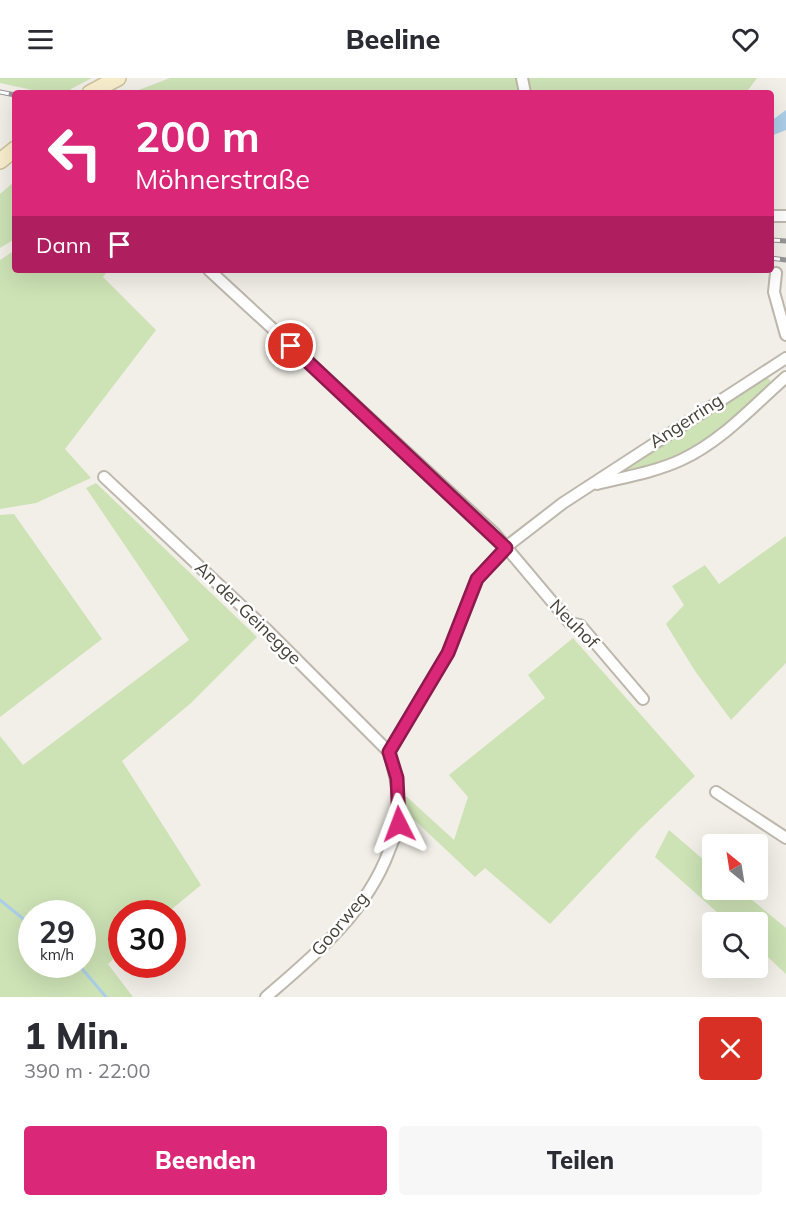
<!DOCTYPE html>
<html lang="de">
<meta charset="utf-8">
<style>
:root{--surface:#fff;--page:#f7f7f7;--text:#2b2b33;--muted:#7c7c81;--accent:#db2777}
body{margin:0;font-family:Mulish,sans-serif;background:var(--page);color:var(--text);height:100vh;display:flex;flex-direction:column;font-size:22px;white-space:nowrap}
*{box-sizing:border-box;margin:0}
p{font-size:20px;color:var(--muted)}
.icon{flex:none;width:33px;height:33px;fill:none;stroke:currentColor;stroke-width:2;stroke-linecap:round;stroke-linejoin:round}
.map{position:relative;height:919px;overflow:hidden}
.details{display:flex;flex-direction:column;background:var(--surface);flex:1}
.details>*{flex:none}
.guide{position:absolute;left:12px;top:12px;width:762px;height:183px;border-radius:6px;box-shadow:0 6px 24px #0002;background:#db2777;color:#fff;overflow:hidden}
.needle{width:39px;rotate:330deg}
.buttons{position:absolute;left:702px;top:756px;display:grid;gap:12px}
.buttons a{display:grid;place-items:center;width:66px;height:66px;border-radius:6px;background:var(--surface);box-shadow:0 6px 24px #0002;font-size:30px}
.speed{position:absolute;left:18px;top:822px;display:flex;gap:12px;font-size:30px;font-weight:700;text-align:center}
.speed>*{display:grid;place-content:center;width:78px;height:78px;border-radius:50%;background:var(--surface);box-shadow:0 6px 24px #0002;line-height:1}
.speed small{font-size:15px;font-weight:400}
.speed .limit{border:9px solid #d22;background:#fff;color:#111}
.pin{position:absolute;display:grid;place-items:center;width:51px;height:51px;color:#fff;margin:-26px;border:3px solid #fff;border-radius:50%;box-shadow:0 2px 6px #0007}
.me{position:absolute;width:66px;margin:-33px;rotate:357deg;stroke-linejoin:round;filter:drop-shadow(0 0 4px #0008)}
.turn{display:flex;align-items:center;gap:21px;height:126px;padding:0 24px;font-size:27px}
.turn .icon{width:78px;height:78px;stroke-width:2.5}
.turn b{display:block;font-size:42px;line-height:51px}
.then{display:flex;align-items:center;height:57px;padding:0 24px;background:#0003;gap:12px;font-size:22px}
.round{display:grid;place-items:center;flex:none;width:63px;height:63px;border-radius:6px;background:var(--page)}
.summary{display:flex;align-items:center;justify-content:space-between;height:102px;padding:0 24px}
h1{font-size:36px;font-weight:800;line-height:45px}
.cta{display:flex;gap:12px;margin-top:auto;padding:12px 24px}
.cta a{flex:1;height:69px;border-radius:6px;background:var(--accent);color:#fff;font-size:24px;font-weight:800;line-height:69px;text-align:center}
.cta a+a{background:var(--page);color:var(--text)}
header{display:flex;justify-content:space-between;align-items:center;height:78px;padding:0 24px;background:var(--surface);font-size:27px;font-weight:800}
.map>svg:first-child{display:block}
.green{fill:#cde2b5;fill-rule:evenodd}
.water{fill:#abcee8}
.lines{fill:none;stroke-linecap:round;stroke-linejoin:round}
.stream{stroke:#abcee8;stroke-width:3}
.street-casing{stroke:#bdb7ac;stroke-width:14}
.secondary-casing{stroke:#cdc19d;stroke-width:18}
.street{stroke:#fff;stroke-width:10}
.secondary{stroke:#f9eecc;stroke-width:15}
.rail-casing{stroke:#969696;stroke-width:5}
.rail{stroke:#fff;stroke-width:3;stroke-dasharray:9;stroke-linecap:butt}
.route-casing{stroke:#8e194d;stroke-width:15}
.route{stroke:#db2777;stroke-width:10}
.labels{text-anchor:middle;stroke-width:5;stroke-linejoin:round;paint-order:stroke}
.street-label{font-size:18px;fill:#454038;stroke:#fff}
</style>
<header><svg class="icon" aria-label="menu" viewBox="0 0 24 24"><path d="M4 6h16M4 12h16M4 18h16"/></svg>Beeline<svg class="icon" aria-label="heart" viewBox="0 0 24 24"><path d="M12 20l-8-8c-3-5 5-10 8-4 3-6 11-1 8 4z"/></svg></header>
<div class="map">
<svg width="786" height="919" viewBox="0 0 786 919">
<rect width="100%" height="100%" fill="#f2efe8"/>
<!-- green -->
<path class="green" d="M0,0H92L71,11L69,15H46L0,5Z
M170,0H757L746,15H131Z
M15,103V161L0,170V116Z
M15,172V192H108L103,199L156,252L65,371L91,400L36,425L0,431V182Z
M766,299L770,302L771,308L708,362L689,373L665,384L620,395Z
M96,405L257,559L191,625L122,683L201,807L167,835L122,836L121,874L108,886L133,919H0V658L23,687L189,562L86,410ZM32,836H82V886H32Z
M14,436L102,561L0,639V437Z
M786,458V585L731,642L695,593L666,546L684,527L672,508L705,487L719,506Z
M573,560L695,698L639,752L550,846L485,790L475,799L390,719H407L454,762L468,719L449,697L545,620L528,597Z
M669,752L712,789V812H740L786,850V896L758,870V844H728L655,779Z"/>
<!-- water -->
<path class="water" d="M786,32V52L771,58V43Z"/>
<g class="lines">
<!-- stream -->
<path class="stream" d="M0,822L32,848
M78,886L106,919"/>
<defs>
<path id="street" d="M522,0L525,15
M771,138H786
M209,192L495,456L570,545L580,547L643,621
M776,195L774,214L786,257
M104,399L266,551L389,674
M597,406C625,399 655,394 681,382C722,363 753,328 786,299
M716,714L786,760
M266,919C315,877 366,835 389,773C392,765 397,755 398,747C402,724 395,696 389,674L448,575L477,501L506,469L563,425L786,280"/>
<path id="secondary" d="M90,15L118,0
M0,83L15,71"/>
</defs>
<!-- street casing -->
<use href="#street" class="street-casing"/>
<!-- secondary casing -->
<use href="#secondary" class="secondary-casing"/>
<!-- street -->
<use href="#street" class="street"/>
<!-- secondary -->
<use href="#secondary" class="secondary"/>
<defs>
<path id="rail" d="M0,14L15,17
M771,162L786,163
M771,180L786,182"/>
</defs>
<!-- rail casing -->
<use href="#rail" class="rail-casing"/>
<!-- rail -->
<use href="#rail" class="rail"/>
</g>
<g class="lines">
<defs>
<path id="route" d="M291,268L506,470L477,501L448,575L389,674L397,700L399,746"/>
</defs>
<!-- route casing -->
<use href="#route" class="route-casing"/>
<!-- route -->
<use href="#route" class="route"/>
</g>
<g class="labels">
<!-- street labels -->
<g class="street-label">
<text transform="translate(686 343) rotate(-33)" y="6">Angerring</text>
<text transform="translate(248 535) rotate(44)" y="6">An der Geinegge</text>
<text transform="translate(574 546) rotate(45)" y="6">Neuhof</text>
<text transform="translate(340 846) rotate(-50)" y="6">Goorweg</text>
</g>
</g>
</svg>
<div class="buttons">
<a><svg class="needle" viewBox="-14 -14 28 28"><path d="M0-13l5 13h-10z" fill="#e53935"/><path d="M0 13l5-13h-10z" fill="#7c7c81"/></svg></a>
<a><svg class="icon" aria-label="search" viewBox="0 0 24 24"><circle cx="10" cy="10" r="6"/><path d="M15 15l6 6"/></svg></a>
</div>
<div class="speed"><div>29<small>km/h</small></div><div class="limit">30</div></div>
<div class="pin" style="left:291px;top:268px;background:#d93025"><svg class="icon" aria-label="arrive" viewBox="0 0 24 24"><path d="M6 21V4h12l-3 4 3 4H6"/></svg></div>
<svg class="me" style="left:399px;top:746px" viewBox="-20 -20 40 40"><path d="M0-17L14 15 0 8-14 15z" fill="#db2777" stroke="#fff" stroke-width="4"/></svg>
<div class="guide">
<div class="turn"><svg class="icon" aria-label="left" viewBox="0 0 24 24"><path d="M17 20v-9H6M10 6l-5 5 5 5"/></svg><div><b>200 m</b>Möhnerstraße</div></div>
<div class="then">Dann<svg class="icon" aria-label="arrive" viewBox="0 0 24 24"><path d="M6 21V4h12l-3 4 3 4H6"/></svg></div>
</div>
</div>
<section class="details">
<div class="summary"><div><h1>1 Min.</h1><p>390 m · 22:00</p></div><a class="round" style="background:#d93025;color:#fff"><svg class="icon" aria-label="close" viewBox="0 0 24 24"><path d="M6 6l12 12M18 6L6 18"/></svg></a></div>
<div class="cta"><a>Beenden</a><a>Teilen</a></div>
</section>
